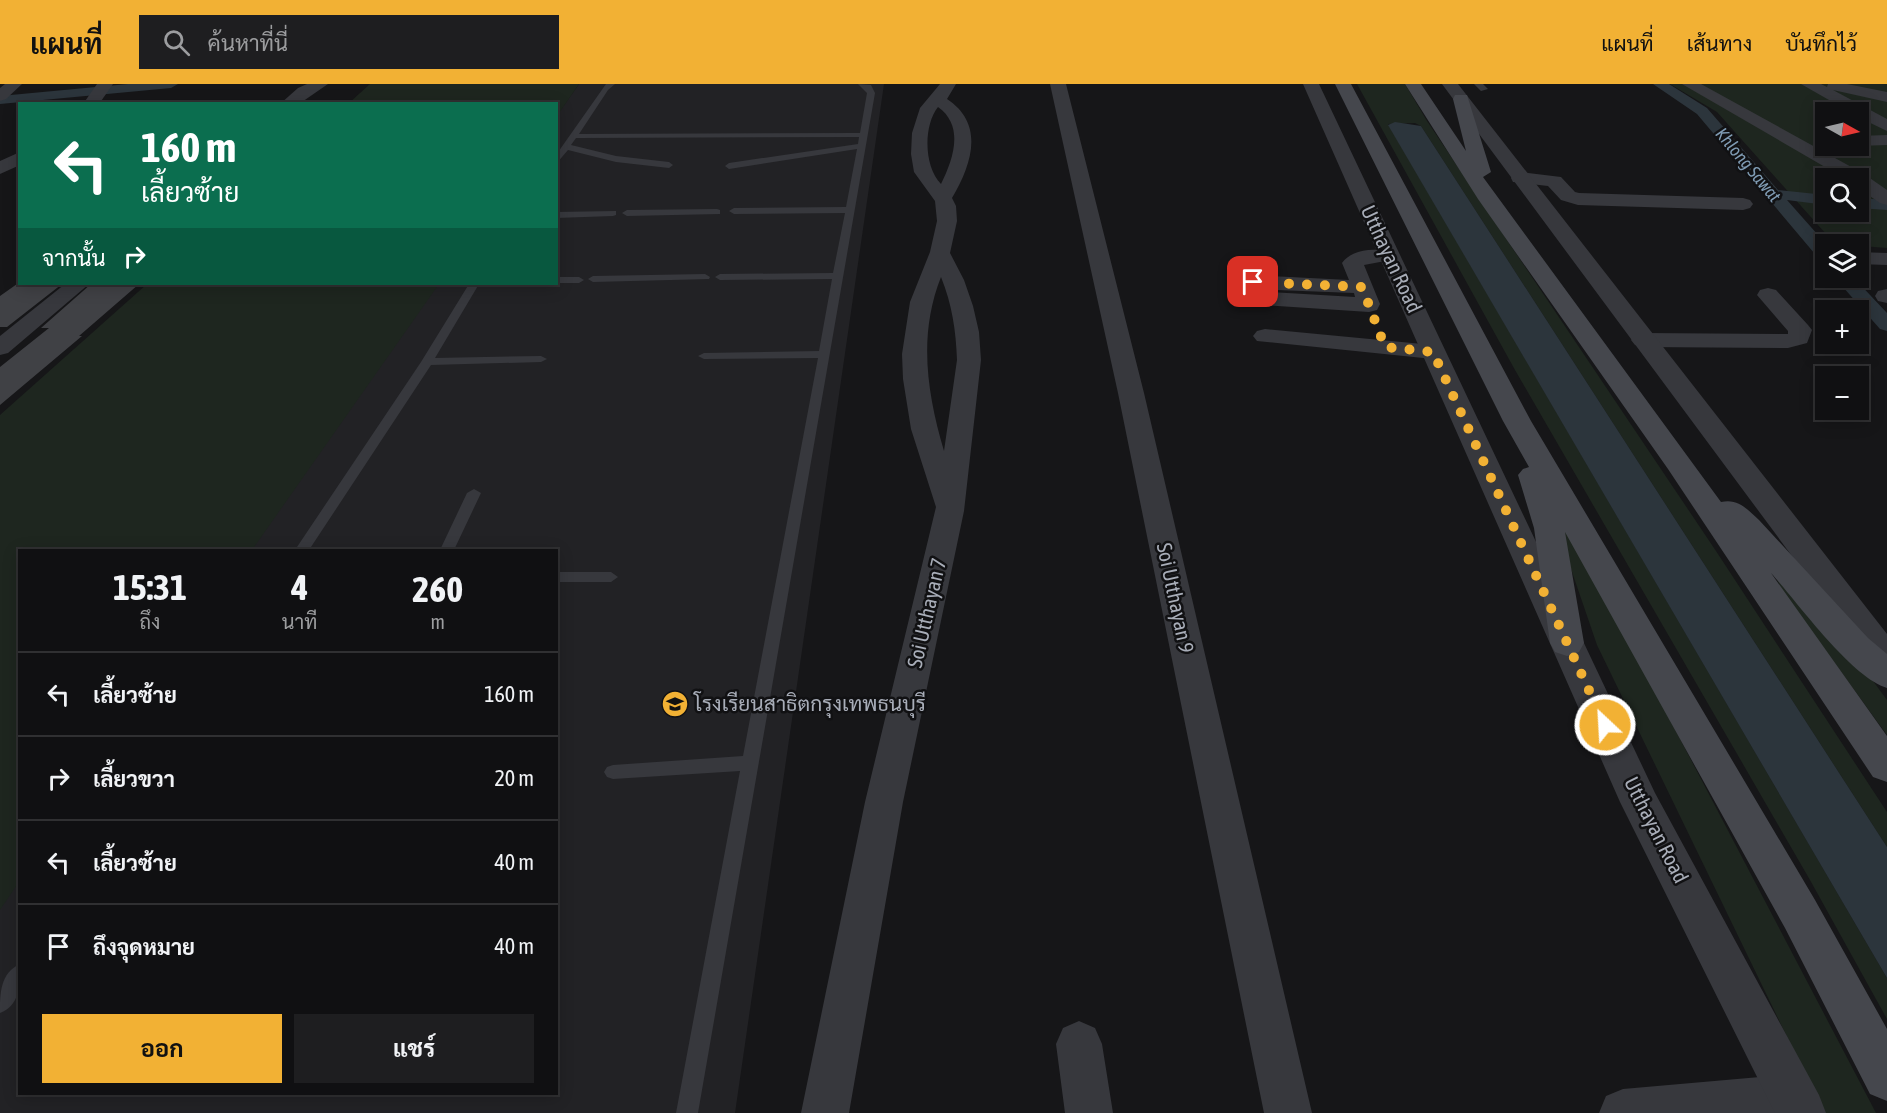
<!DOCTYPE html>
<html lang="th">
<meta charset="utf-8">
<style>
:root{--surface:#101012;--page:#1e1e20;--text:#f1f3f6;--muted:#9c9d9f;--line:#303032;--accent:#f2b134}
body{margin:0;font-family:"Asap Condensed",Sarabun,sans-serif;background:var(--page);color:var(--text);height:100vh;display:flex;flex-direction:column;font-size:22px;white-space:nowrap}
*{box-sizing:border-box;margin:0}
p{font-size:20px;color:var(--muted)}
.icon{flex:none;width:33px;height:33px;fill:none;stroke:currentColor;stroke-width:2;stroke-linecap:round;stroke-linejoin:round}
.map{position:relative;flex:1;overflow:hidden}
.details{position:absolute;left:18px;top:465px;width:540px;height:546px;display:flex;flex-direction:column;background:var(--surface);border-radius:0px;box-shadow:0 3px 15px #0003,0 0 0 2px var(--line)}
.details>*{flex:none}
.hud{position:absolute;left:18px;top:18px;width:540px;height:183px;border-radius:0px;box-shadow:0 3px 15px #0003,0 0 0 2px var(--line);background:#0b6e4f;color:#fff;overflow:hidden}
.needle{width:39px;rotate:98deg}
.buttons{position:absolute;left:1815px;top:18px;display:grid;gap:12px}
.buttons a{display:grid;place-items:center;width:54px;height:54px;border-radius:0px;background:var(--surface);box-shadow:0 3px 15px #0003,0 0 0 2px var(--line);font-size:30px}
.pin{position:absolute;display:grid;place-items:center;width:51px;height:51px;color:#fff;margin:-26px;border-radius:12px;box-shadow:0 3px 9px #0006}
.me{position:absolute;width:66px;margin:-33px;rotate:335deg;stroke-linejoin:round;filter:drop-shadow(0 0 4px #0008)}
.turn{display:flex;align-items:center;gap:21px;height:126px;padding:0 24px;font-size:27px}
.turn .icon{width:78px;height:78px;stroke-width:2.5}
.turn b{display:block;font-size:42px;line-height:51px}
.then{display:flex;align-items:center;height:57px;padding:0 24px;background:#0003;gap:12px;font-size:22px}
.eta{display:flex;justify-content:space-evenly;align-items:center;height:102px;text-align:center}
.eta b{font-size:36px;font-weight:700;line-height:42px}
.primary-button{display:flex;gap:12px;margin-top:auto;padding:12px 24px}
.primary-button a{flex:1;height:69px;border-radius:0px;background:var(--accent);color:#111;font-size:24px;font-weight:700;line-height:69px;text-align:center}
.primary-button a+a{background:var(--page);color:var(--text)}
ul{padding:0;list-style:none}
li{display:flex;align-items:center;gap:18px;height:84px;padding:0 24px;border-top:2px solid var(--line)}
li div{flex:1}
li b{display:block;font-size:22px}
li em{font-style:normal}
header{display:flex;align-items:center;gap:36px;box-sizing:border-box;height:84px;padding:0 30px;background:var(--accent);color:#111}
header strong{font-size:28px}
nav{display:flex;gap:33px;margin-inline-start:auto;font-size:21px}
.search{width:420px;height:54px;background:var(--page);display:flex;align-items:center;gap:15px;box-sizing:border-box;padding:0 21px;border-radius:0px;color:var(--muted);font-size:22px}
.map>svg:first-child{display:block}
.built{fill:#222225}
.green{fill:#1e261f;fill-rule:evenodd}
.water{fill:#2c353c}
.lines{fill:none;stroke-linecap:round;stroke-linejoin:round}
.canal{fill:#2c353c;fill-rule:evenodd}
.building{fill:#404145}
.service{fill:#37383d;fill-rule:evenodd}
.minor{fill:#37383d;fill-rule:evenodd}
.tertiary{fill:#37383d;fill-rule:evenodd}
.secondary{fill:#45474d;fill-rule:evenodd}
.route{stroke:#f2b134;stroke-width:10;stroke-dasharray:0 18}
.labels{text-anchor:middle;stroke-width:5;stroke-linejoin:round;paint-order:stroke}
.far-water-label{font-size:18px;font-style:italic;fill:#7f9bb3;stroke:#111113}
.street-label{font-size:21px;fill:#a8adb8;stroke:#111113}
.poi-label{font-size:21px;fill:#a8adb8;stroke:#111113;text-anchor:start}
</style>
<header>
<strong>แผนที่</strong>
<div class="search"><svg class="icon" aria-label="search" viewBox="0 0 24 24"><circle cx="10" cy="10" r="6"/><path d="M15 15l6 6"/></svg>ค้นหาที่นี่</div>
<nav><a>แผนที่</a><a>เส้นทาง</a><a>บันทึกไว้</a></nav>
</header>
<div class="map">
<svg width="1887" height="1029" viewBox="0 0 1887 1029">
<rect width="100%" height="100%" fill="#161618"/>
<!-- built -->
<path class="built" d="M579,0H884L735,1029H0V801L19,774L20,1010H556V466H242L435,200H556L557,31Z"/>
<!-- green -->
<path class="green" d="M370,0H579L557,32L556,20L349,19Z
M1357,0H1405L1427,37L1716,467L1887,728V763L1421,42L1415,39L1388,40L1887,894V935L1810,796L1515,286Z
M1670,0H1887V164L1835,160L1717,28ZM1826,28H1858V62H1826ZM1826,94H1858V128H1826Z
M147,200H439L252,466H20L19,798L0,826V331Z
M1557,444L1570,445L1876,1029H1824L1597,561Z
M1776,494L1840,552L1887,616V651L1783,508Z"/>
<!-- water -->
<path class="water" d="M1395,38L1421,42L1887,763V894L1388,41Z"/>
<g class="lines">
<!-- canal -->
<path class="canal" d="M128,0H178L171,4L0,20V12Z
M1653,0H1669L1707,24L1778,106L1826,111V121L1787,116L1826,160V177L1820,176L1697,30Z
M1858,114L1887,116V126L1858,124Z
M1835,194H1854L1887,229V247L1880,245Z"/>
</g>
<!-- building -->
<path class="building" d="M17,200H62L7,243H0V212Z
M91,200H139L79,252H82L0,321V283L49,244H41Z"/>
<g class="lines">
<!-- service -->
<path class="service" d="M606,0H615L608,6L579,50L860,49L867,9L858,0L871,1L875,9L698,1029H676L740,687L613,695L607,693L604,688L607,683L613,681L743,672L818,274L704,275L698,272L704,269L819,267L832,195L720,196L715,193L720,190L833,189L845,129L734,130L729,127L734,124L846,123L857,65L729,85L725,82L729,79L858,60L859,53L576,54L571,61L616,72L669,78L673,81L669,84L616,78L568,66L556,80V71Z
M1474,0H1483L1488,5L1481,7Z
M717,125L720,126V130L627,132L622,129L627,126Z
M616,127V131L613,132L556,134V128Z
M705,190L710,193L709,195L593,198L588,195L593,192Z
M556,193H579L584,196L579,199H556Z
M469,200H479L435,274L541,272L547,275L541,278L431,281L309,466H295L421,278Z
M474,405L481,409L454,466H440L467,409Z
M556,488H611L618,493L611,498H556Z
M20,880C20,899 21,921 0,929C0,910 0,889 20,880Z"/>
<!-- minor -->
<path class="minor" d="M5,0H22L6,15L0,17V4Z
M97,0H113L99,20H83Z
M307,0H328L299,20H280L298,4Z
M940,0H956L947,15C985,40 972,80 952,114L956,122L957,137L950,169L964,196L973,222L979,248L981,276L964,427L903,718L849,1029H801L865,718L936,423L911,345L903,295L902,270L910,218L930,168L937,137L935,117L914,88L911,70L912,49L920,24ZM938,23C965,42 953,76 941,100C924,83 923,42 938,23ZM941,193C952,220 956,247 957,276L944,367C927,309 918,251 941,193Z
M1050,0H1066L1144,309L1312,1029H1264L1118,309Z
M1682,0H1701L1864,90L1887,106V121L1880,119L1858,104V94H1844Z
M1801,0H1821L1827,3L1828,0H1847L1887,8V18L1833,6L1887,35V47L1858,33V28H1850Z
M1887,51V61L1858,62H1855H1858V52Z
M20,68V81L0,90V77Z
M1520,88L1561,93L1575,108L1579,109L1743,114L1750,116L1753,120L1750,124L1743,126L1578,121L1561,116L1548,102L1513,98L1511,94L1513,90Z
M1389,165L1396,167L1399,171L1396,175L1364,181L1380,220L1377,226L1369,228L1248,220C1237,217 1232,212 1231,201L1234,196L1253,191L1349,196L1342,179C1353,164 1372,166 1389,165ZM1254,205L1354,209L1355,213L1254,207Z
M1858,168L1887,169V181L1858,180Z
M65,200H89L8,269L0,271V252Z
M1768,204L1776,206L1808,241L1812,246L1807,259L1788,264L1643,263L1635,261L1631,256L1635,251L1643,249L1788,250V247L1757,211L1760,206Z
M1887,205V219L1878,217L1875,212L1878,207Z
M1265,245L1433,261L1441,263L1445,268L1441,273L1433,275L1257,257L1253,252L1257,247Z
M1079,937L1095,944L1102,960L1113,1029H1065L1056,960L1063,944Z
M1793,990L1810,996L1816,1013L1810,1029H1599L1606,1012L1623,1005Z"/>
<!-- tertiary -->
<path class="tertiary" d="M1303,0H1319L1655,709L1819,1011L1826,1029H1775L1620,718Z
M1442,0H1458L1887,550V588L1875,584Z"/>
<!-- secondary -->
<path class="secondary" d="M1335,0H1351L1531,337L1815,816L1887,945V1017L1870,1010L1785,844L1565,448L1584,559L1579,568L1567,572L1555,568L1550,559L1534,444L1518,391L1523,385L1529,383L1503,337Z
M1405,0H1421L1466,67L1453,15L1455,11H1467L1491,88L1483,93L1721,418C1738,414 1747,425 1759,436L1868,554L1887,570V604C1851,593 1798,519 1771,489L1887,652V698L1873,693L1668,385L1478,115Z"/>
</g>
<g class="lines">
<!-- route -->
<path class="route" d="M1253,198L1362,203L1385,263L1433,268L1605,641"/>
</g>
<!-- icons -->
<defs>
<symbol id="school-disc" viewBox="-11 -11 22 22"><circle r="9.5" fill="#f2b134" stroke="#111113"/><path d="M0-5L7-2L0 1L-7-2ZM-4 1L0 2.5L4 1V4Q0 6-4 4Z" fill="#111"/></symbol>
</defs>
<g fill-rule="evenodd">
<use href="#school-disc" x="660" y="605" width="30" height="30"/>
</g>
<g class="labels">
<!-- far-water labels -->
<g class="far-water-label">
<text transform="translate(1748 81) rotate(50)" y="6">Khlong Sawat</text>
</g>
<!-- street labels -->
<g class="street-label">
<text transform="translate(1391 175) rotate(65)" y="7">Utthayan Road</text>
<text transform="translate(1175 514) rotate(78)" y="7">Soi Utthayan 9</text>
<text transform="translate(927 529) rotate(-77)" y="7">Soi Utthayan 7</text>
<text transform="translate(1656 746) rotate(63)" y="7">Utthayan Road</text>
</g>
<!-- poi labels -->
<g class="poi-label">
<text x="694" y="627">โรงเรียนสาธิตกรุงเทพธนบุรี</text>
</g>
</g>
</svg>
<div class="buttons">
<a><svg class="needle" viewBox="-14 -14 28 28"><path d="M0-13l5 13h-10z" fill="#e53935"/><path d="M0 13l5-13h-10z" fill="#9c9d9f"/></svg></a>
<a><svg class="icon" aria-label="search" viewBox="0 0 24 24"><circle cx="10" cy="10" r="6"/><path d="M15 15l6 6"/></svg></a>
<a><svg class="icon" aria-label="layers" viewBox="0 0 24 24"><path d="M12 4l9 5-9 5-9-5zM3 14l9 5 9-5"/></svg></a>
<a>+</a>
<a>−</a>
</div>
<div class="pin" style="left:1253px;top:198px;background:#d93025"><svg class="icon" aria-label="arrive" viewBox="0 0 24 24"><path d="M6 21V4h12l-3 4 3 4H6"/></svg></div>
<svg class="me" style="left:1605px;top:641px" viewBox="-20 -20 40 40"><circle r="17" fill="#f2b134" stroke="#fff" stroke-width="3"/><path d="M0-11L8 9 0 5-8 9z" fill="#fff"/></svg>
<div class="hud">
<div class="turn"><svg class="icon" aria-label="left" viewBox="0 0 24 24"><path d="M17 20v-9H6M10 6l-5 5 5 5"/></svg><div><b>160 m</b>เลี้ยวซ้าย</div></div>
<div class="then">จากนั้น<svg class="icon" aria-label="right" viewBox="0 0 24 24"><path d="M7 20v-9h11M14 6l5 5-5 5"/></svg></div>
</div>
<section class="details">
<div class="eta">
<div><b>15:31</b><p>ถึง</p></div>
<div><b>4</b><p>นาที</p></div>
<div><b>260</b><p>m</p></div>
</div>
<ul>
<li><svg class="icon" aria-label="left" viewBox="0 0 24 24"><path d="M17 20v-9H6M10 6l-5 5 5 5"/></svg><div><b>เลี้ยวซ้าย</b></div><em>160 m</em></li>
<li><svg class="icon" aria-label="right" viewBox="0 0 24 24"><path d="M7 20v-9h11M14 6l5 5-5 5"/></svg><div><b>เลี้ยวขวา</b></div><em>20 m</em></li>
<li><svg class="icon" aria-label="left" viewBox="0 0 24 24"><path d="M17 20v-9H6M10 6l-5 5 5 5"/></svg><div><b>เลี้ยวซ้าย</b></div><em>40 m</em></li>
<li><svg class="icon" aria-label="arrive" viewBox="0 0 24 24"><path d="M6 21V4h12l-3 4 3 4H6"/></svg><div><b>ถึงจุดหมาย</b></div><em>40 m</em></li>
</ul>
<div class="primary-button"><a>ออก</a><a>แชร์</a></div>
</section>
</div>
